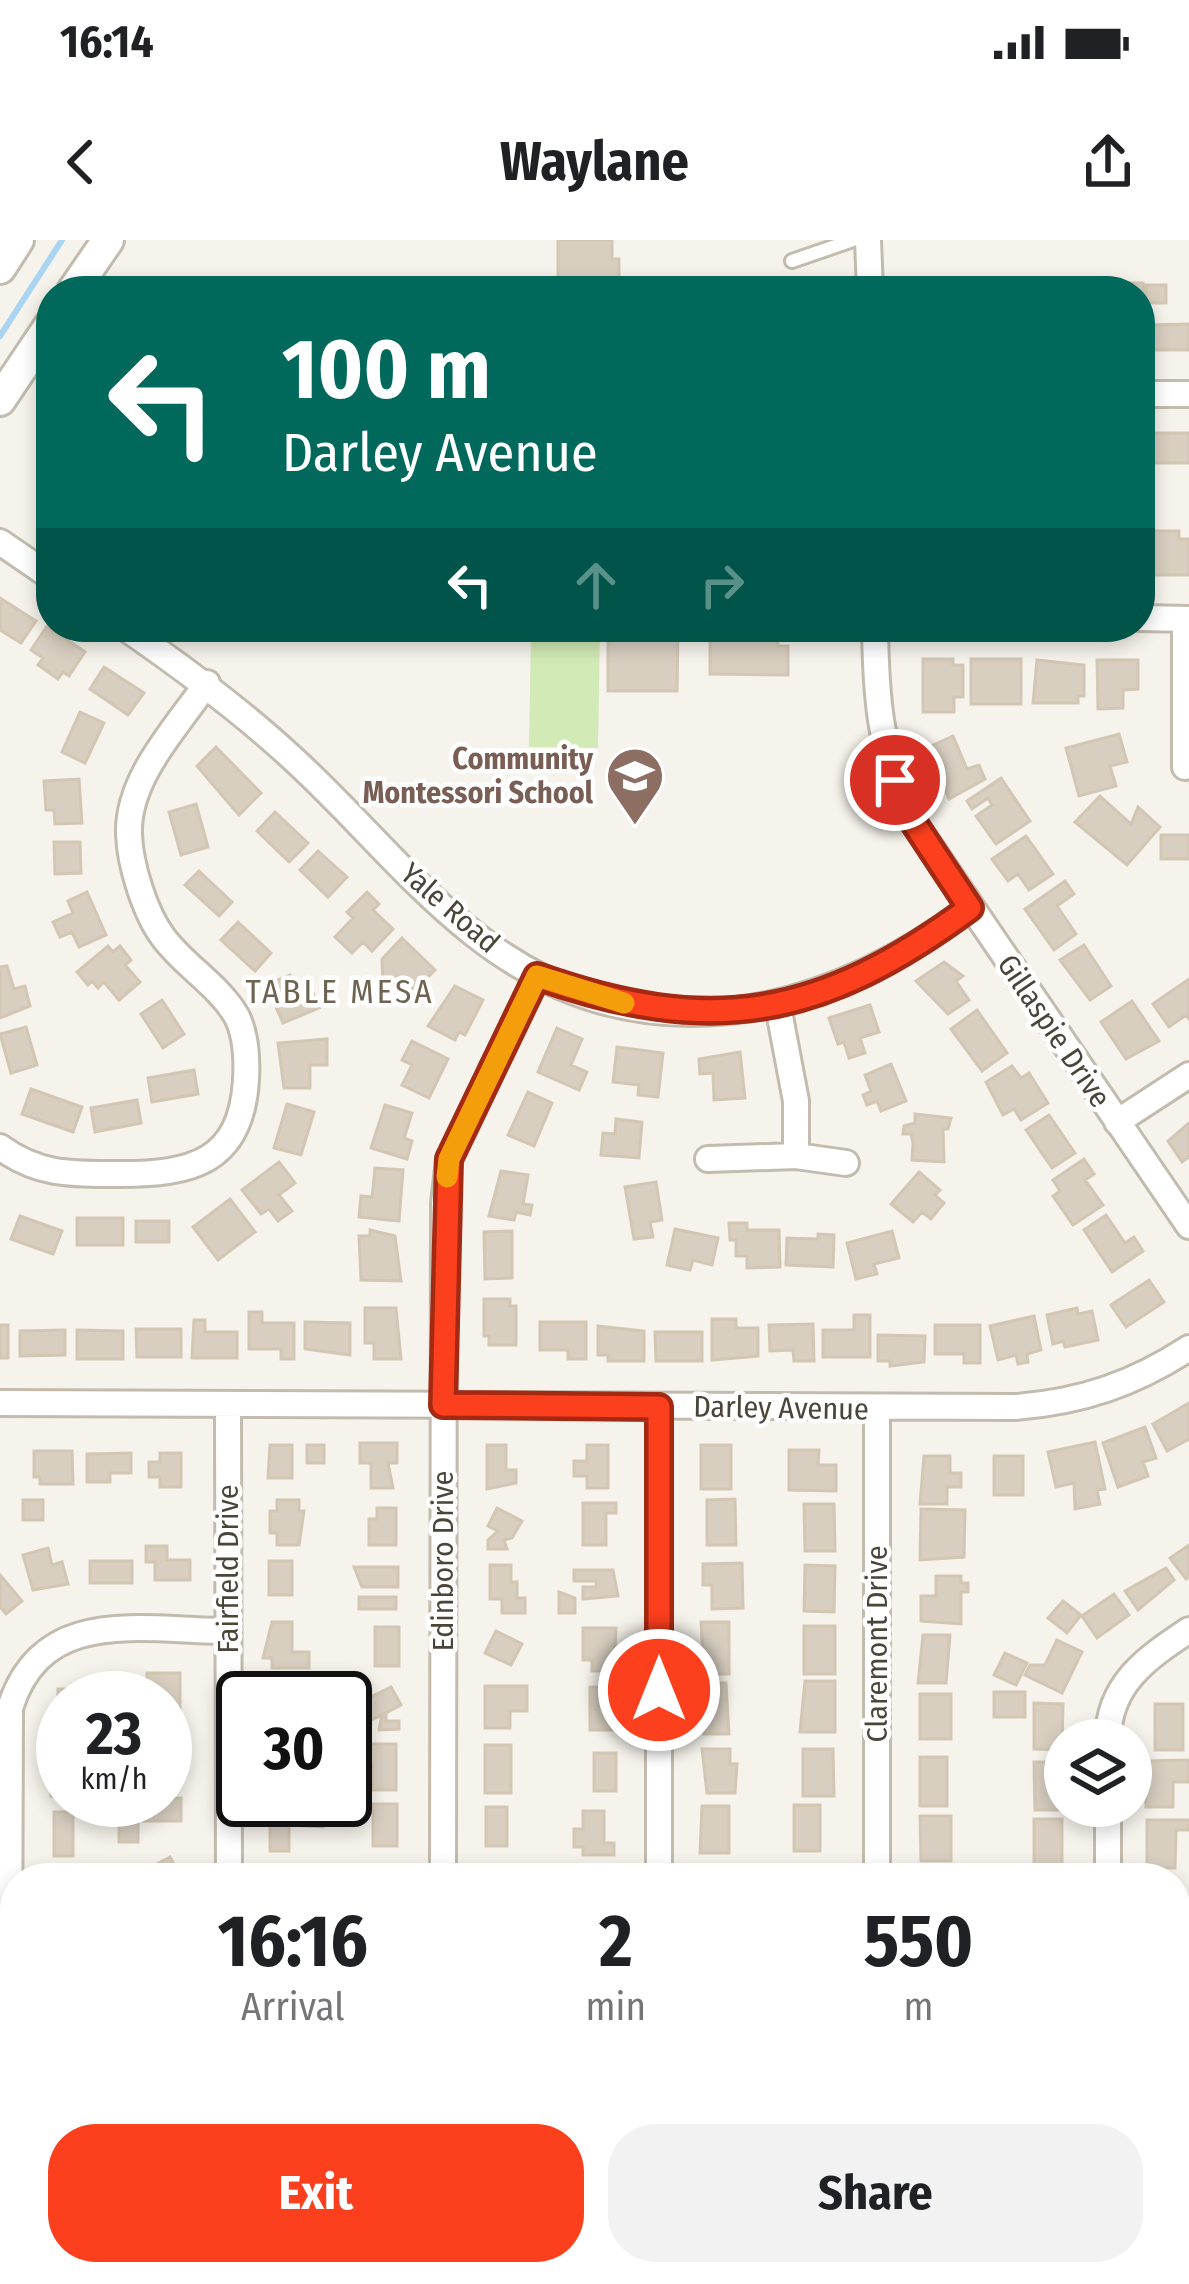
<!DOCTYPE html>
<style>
:root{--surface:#fff;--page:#f2f2f2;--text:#202124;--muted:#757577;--accent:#fc3f1d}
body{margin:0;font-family:"Fira Sans Condensed",sans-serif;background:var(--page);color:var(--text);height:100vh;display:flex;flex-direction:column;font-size:45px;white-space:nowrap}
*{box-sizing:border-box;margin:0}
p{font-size:39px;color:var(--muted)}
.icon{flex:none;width:66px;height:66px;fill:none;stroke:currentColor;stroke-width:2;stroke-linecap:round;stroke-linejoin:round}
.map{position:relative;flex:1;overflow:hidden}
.details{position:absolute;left:0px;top:1623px;width:1191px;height:423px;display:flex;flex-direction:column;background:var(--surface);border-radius:48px 48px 0 0;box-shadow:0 6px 18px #0003}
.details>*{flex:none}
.guide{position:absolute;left:36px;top:36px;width:1119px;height:366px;border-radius:48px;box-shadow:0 6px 18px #0003;background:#00695c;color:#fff;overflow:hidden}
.fabs{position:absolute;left:1044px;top:1479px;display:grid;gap:24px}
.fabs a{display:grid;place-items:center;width:108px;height:108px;border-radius:50%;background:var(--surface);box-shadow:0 6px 18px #0003;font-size:60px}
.speed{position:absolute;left:36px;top:1431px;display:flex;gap:24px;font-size:60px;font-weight:700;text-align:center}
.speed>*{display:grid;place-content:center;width:156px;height:156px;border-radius:50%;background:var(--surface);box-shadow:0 6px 18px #0003;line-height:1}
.speed small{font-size:30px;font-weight:400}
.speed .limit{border:6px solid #111;border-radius:18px;background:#fff;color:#111}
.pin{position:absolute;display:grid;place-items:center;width:102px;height:102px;color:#fff;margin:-51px;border:6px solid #fff;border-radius:50%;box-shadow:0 3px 12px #0007}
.me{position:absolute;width:132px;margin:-66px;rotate:0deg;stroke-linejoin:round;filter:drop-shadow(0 0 9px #0008)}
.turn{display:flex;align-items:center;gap:42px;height:252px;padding:0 48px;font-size:54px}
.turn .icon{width:156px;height:156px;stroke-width:2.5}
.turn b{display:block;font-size:84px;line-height:102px}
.lanes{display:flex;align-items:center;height:114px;padding:0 48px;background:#0003;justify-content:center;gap:60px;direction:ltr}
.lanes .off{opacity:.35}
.eta{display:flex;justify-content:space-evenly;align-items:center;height:204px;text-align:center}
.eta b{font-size:72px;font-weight:700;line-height:84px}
.primary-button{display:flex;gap:24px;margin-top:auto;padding:24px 48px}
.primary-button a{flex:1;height:138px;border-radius:48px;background:var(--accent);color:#fff;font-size:48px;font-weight:700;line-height:138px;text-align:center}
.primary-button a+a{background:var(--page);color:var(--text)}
.status{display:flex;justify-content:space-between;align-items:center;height:84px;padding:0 60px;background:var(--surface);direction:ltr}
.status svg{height:33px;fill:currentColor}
header{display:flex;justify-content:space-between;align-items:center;height:156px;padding:0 48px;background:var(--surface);font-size:54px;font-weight:700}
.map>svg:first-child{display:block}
.green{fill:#d2eab5}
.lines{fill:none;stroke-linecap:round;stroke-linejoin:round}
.stream{stroke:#a9d4f2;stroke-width:6}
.building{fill:#d8cfc1;stroke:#d3c7b4;stroke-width:3}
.service-casing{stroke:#c2bbae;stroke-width:18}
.minor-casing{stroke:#c2bbae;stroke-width:30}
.tertiary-casing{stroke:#c2bbae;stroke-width:36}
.service{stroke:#fff;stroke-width:12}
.minor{stroke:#fff;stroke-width:24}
.tertiary{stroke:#fff;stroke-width:30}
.route-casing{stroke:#a42913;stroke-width:30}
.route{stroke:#fc3f1d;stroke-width:21}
.slow{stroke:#f59e0b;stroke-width:21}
.labels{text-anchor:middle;stroke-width:9;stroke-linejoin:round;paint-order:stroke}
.education-label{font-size:30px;font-weight:bold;fill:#785e54;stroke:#fff;text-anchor:end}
.street-label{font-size:30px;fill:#4b4439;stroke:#fff}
.neighbourhood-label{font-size:33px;letter-spacing:3px;fill:#6e6250;stroke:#fff}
</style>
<div class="status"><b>16:14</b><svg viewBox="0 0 49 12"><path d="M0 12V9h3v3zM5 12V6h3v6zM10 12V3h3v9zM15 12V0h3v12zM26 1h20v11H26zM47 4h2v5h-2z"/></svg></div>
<header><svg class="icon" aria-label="back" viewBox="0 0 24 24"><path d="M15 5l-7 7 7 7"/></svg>Waylane<svg class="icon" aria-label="share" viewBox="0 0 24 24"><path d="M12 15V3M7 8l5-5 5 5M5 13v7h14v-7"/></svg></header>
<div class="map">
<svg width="1189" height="2044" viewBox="0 0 1189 2044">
<rect width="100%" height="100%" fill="#f6f3ec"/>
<!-- green -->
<path class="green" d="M531,387H600L598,508L529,507Z"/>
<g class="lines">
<!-- stream -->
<path class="stream" d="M0,96L62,0"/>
</g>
<!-- building -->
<path class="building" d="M558,0H612V19H619V42H612V51H552V40H558Z
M801,42H826V51H801Z
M1127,43H1143L1144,54L1127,51Z
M1146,45H1166V63H1146Z
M1189,84V110H1150V85Z
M1152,193H1189V223H1152Z
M1148,291H1179V299H1189V335H1149Z
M0,358L36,381L21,403L0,390Z
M47,386L85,412L69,436L63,432L58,439L38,425L43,418L31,410Z
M608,387H678L677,451H608Z
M710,387H778V406H788V435L710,434Z
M923,419H953V425H963V457H954V472H923Z
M971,419H1021V464H971Z
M1037,420L1084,425V456H1078V463H1033Z
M1097,420H1138V449L1123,450V468L1098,469Z
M104,427L144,453L128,475L90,449Z
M80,472L104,483L85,523L62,512Z
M1119,494L1127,522L1110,526L1116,546L1079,556L1066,508Z
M953,496L967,529L979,525L985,539L949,559L929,507Z
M216,507L261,553L239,575L197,526Z
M1001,538L1030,581L996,604L976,576L992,565L988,558L972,569L967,561Z
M79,539L82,583L55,584L54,570H46L44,541Z
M1100,556L1131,584L1138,567L1160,587L1127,625L1075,582Z
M196,564L208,607L181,615L169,572Z
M275,572L308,603L289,622L257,591Z
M1161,595H1189V619H1161Z
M1026,596L1053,634L1029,650L1018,634L1008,641L992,619Z
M54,602H80L81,633L55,634Z
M318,611L347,637L328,657L300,630Z
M199,631L232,662L219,676L185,645Z
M1065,641L1074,654L1057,666L1076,694L1054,710L1025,669Z
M87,652L106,695L79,707L72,692L60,697L53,682L73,673L68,661Z
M367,652L379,664L373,670L393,689L372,711L363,702L352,713L335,697L353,678L347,672Z
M238,682L271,713L255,731L221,700Z
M402,698L435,730L414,751L408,745L383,746L382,719Z
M1084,705L1111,746L1090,760L1060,720Z
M108,706L113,712L120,706L131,720L125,725L140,742L119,760L104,742L98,748L92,741L88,745L77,732Z
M944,722L963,736L956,741L969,760L948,774L916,741Z
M7,726L14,749L25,746L30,766L0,778V727Z
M290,735L300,758L313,753L319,768L283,783L266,745Z
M1189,739V779L1186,775L1169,787L1153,764Z
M455,746L483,760L465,795L459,792L455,800L428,786Z
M162,760L184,794L163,808L141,774Z
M1132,761L1159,801L1126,819L1101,782Z
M870,765L879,792L860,798L865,813L849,818L844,802L838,804L829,778Z
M977,770L1007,813L982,831L951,789Z
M26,787L37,825L11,833L0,794Z
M557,788L582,799L571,825L587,832L579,850L538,832Z
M327,799V825H310V848H284L278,803Z
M412,801L448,819L429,858L402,845L412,825L402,820Z
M617,807L663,813L658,857L638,855L639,845L613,842Z
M740,812L745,858L714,860L713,833L700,834L699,819Z
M891,824L906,861L881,871L877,861L867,865L863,855L871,851L865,835Z
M1012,826L1021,838L1029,833L1048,863L1021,880L1014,869L1003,875L986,842Z
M194,830L198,854L152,862L148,838Z
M31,849L82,867L73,892L22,874Z
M528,852L552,863L534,906L508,895Z
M137,860L141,883L95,892L91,868Z
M287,864L314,872L301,915L274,908Z
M385,865L412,873L404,898L412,901L407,919L371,908Z
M915,874L951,878L948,889H943L944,922L912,920L913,903L911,894H903L904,886L915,883Z
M1049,875L1075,913L1052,928L1026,890Z
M616,879L642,882L639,918L601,915L603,893L615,894Z
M1189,883V917L1182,922L1168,901Z
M1084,919L1094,934L1085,940L1103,965L1073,985L1053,956L1060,951L1053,940Z
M279,922L295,943L279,955L292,971L278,981L269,969L261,974L242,950Z
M375,928L403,930L399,981L359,977L361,956L372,957Z
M501,931L528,935L523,964L532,965L530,975L516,972L514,980L489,976Z
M919,932L940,950L935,955L944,963L931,979L922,972L913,982L891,964Z
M656,942L662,980L650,982L653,997L634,999L625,947Z
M230,959L255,992L218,1020L193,987Z
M1106,975L1125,1003L1134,997L1143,1011L1112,1032L1084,990Z
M20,976L62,991L53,1014L11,999Z
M77,978H123V1005H77Z
M136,981H169V1002H136Z
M729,983H747V990H779L780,1027L747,1028V1016H736V1000H730Z
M675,989L718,998L712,1025L693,1020L690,1030L667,1025Z
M370,990L395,996L401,1041L361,1040L359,996H370Z
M512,991V1038L485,1039L484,992Z
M892,991L899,1018L874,1024L877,1034L856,1039L847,1003Z
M818,994L834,995L833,1027L786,1025L787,998L818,999Z
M1149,1040L1164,1062L1126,1087L1111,1065Z
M484,1059H510V1066H516V1105H489V1096H484Z
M365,1068H396L401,1119H374V1103H365Z
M1077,1068L1078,1074L1092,1071L1098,1100L1065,1107L1063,1101L1053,1104L1047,1075Z
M249,1072H262V1083H294V1119H281V1109H249Z
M854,1075H870V1117H823V1090H854Z
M1034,1076L1041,1110L1027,1114L1028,1122L1018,1124L1016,1115L998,1120L990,1086Z
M712,1079H736V1088H758V1116L712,1120Z
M194,1080H205V1092H237V1118H192Z
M305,1082L350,1083V1115L305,1109Z
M540,1082H586V1119H568V1110H540Z
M813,1084L814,1121H794L793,1110L770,1111L769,1085Z
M0,1085H8V1118H0Z
M935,1085H980V1123H964V1114H935Z
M598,1086L644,1091V1121H608V1115H598Z
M136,1089H181V1117H137Z
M65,1090V1115L20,1116V1091Z
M77,1090L123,1091V1119H77Z
M655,1092H702V1121H656Z
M878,1095L925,1096L924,1122L890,1126V1121H878Z
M1189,1163V1199L1167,1211L1153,1184Z
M1145,1187L1156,1218L1143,1222L1148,1236L1118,1247L1103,1203Z
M1095,1202L1105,1249L1097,1250L1100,1264L1075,1269L1074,1243L1056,1247L1048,1212Z
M360,1203H397V1223H388L393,1248H371V1223H360Z
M270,1205H292V1238H268Z
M307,1205H324V1223H307Z
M487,1205H506V1230H516V1243L487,1249Z
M587,1205H608V1248H587V1236H574V1221H587Z
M701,1205H731V1249H701Z
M789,1210H819L818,1225H836V1251L789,1250Z
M34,1211H72L73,1244H40V1237H34Z
M131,1213V1233H110V1242H87V1214Z
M160,1213H181V1247H160V1237H149V1222H160Z
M924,1216H950V1233H961V1247H947V1264H920Z
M994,1216H1023V1255H994Z
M735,1259L736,1305H707V1260Z
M23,1260H43V1280H23Z
M277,1260H299V1271H304L299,1305H277V1293H270V1271H277Z
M583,1263H616V1273H606V1305H583Z
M804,1264H834L835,1311H805Z
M377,1268H396V1305H369V1279H377Z
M497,1268L522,1281L512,1298L504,1300L507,1309H488V1300L498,1291L488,1286Z
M921,1269L965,1270L964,1317L920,1320Z
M1189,1305V1337L1186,1339L1170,1318Z
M146,1306H167V1320H190V1340H155V1322H146Z
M48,1308L52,1325L62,1322L68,1344L33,1350L23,1315Z
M90,1321H132V1343H90Z
M269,1321H292V1355H269Z
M742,1323L743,1368L712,1369V1345H703V1324Z
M490,1325H511V1342H517V1358H525V1373H502V1359H490Z
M805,1325L835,1326L834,1372L804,1371Z
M354,1327H398V1347H362Z
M1166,1328L1174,1340L1138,1370L1125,1351Z
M574,1330H613L618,1356L583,1359V1347H596V1341H574Z
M0,1335L22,1361L6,1374L0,1367Z
M936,1336H961V1343H968V1352H961V1384L921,1381V1356H936Z
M559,1352L575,1358V1373H559Z
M1114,1354L1129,1375L1097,1398L1082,1376Z
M359,1357H396V1369H359Z
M1063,1361L1081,1375L1067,1393L1048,1378Z
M272,1382H292V1412H309V1428H272V1418H263Z
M701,1382H729V1434H704Z
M804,1386H835V1434H804Z
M375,1387H399V1426H375Z
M583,1388H616L614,1431H592V1420H583Z
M496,1391L522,1404L511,1425L485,1413Z
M923,1395H950L946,1443H918Z
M1057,1400L1082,1412L1062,1453L1025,1435L1030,1425H1045Z
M1005,1413L1027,1423L1016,1445L994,1435Z
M147,1433H180V1472H165V1458H158V1444H147Z
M805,1441H835V1492H800Z
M270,1443H289V1458H270Z
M704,1443H726L729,1494H704Z
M485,1446H527V1471H510V1488H485Z
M391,1447L401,1465L386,1473V1481H399V1489L379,1490L382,1475L371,1480L361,1462Z
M590,1447H612V1490H590Z
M58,1449H86V1458H63V1487H58Z
M994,1452H1025V1477H994Z
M920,1454H951V1499H920Z
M1034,1463L1063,1464L1062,1510L1034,1509Z
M1155,1464H1183V1510H1155Z
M165,1496H179V1532H165Z
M356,1504H396V1550H372V1523H356Z
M485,1505H511V1553H485Z
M49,1508H63V1556H51Z
M702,1509H730V1524H737L735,1553H707Z
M803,1509H833L834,1556H803Z
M594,1513H616V1551H594Z
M920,1517H947V1566H920Z
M1189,1520V1542H1173V1567H1146L1145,1521Z
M1034,1522H1062L1063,1570H1035Z
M181,1558V1581H143V1560Z
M304,1561H323V1587L289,1585V1611H270V1567L304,1575Z
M373,1564H397V1606H373Z
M794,1565H820V1611H794Z
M702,1566H729V1613H700Z
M486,1567H507V1606H486Z
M583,1571H604V1603H614V1615H583V1607H574V1589H583Z
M54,1572H73V1616H54Z
M920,1576H951V1621H921Z
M1034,1579H1062V1627H1034Z
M1147,1580H1189V1590H1176L1175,1628H1147Z
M119,1583H138V1602H119Z
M170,1617L180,1635L147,1638L144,1631Z
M736,1626V1638H705V1627Z
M267,1627H287V1638H267Z
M804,1627H834V1638H804Z
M362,1631H400V1638H362Z
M1177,1916H1189V1931H1177Z
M1176,1988L1189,1998V2031L1183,2034L1176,2028Z
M53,2031H72V2044H53Z
M491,2031H511V2040H491Z
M590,2031H615V2040H590Z
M701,2031H735V2044H701Z
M798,2031H828V2038L807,2037Z
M920,2031H953V2040H920Z
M1055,2031H1068L1072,2044H1033L1032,2038Z
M790,2033H808L814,2044H790Z"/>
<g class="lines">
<defs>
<path id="service" d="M792,21L853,0"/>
<path id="minor" d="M868,0L870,51
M1140,154H1189
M0,302L51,337
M1140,378L1189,379
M1185,379V527
M124,387C182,427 238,468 290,516C353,573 407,641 474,694C635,821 817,782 970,668
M875,387C876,460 880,506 908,574L1189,986
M778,766L796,861V916
M1117,882L1189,835
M0,907C39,936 74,934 120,934C191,934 241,923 246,840C247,821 246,795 237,777C219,745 184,726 163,697C145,673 130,625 129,594C127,538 177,487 207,443
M708,919L796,916L846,923
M0,1163L1015,1167C1081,1162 1134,1144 1189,1108
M228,1165L229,1638
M877,1169V1638
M1108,1500C1108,1444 1147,1418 1189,1390
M443,1638L444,964L449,919L537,736
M659,1638V1167
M1108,1638V1566
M445,2031V2044
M659,2031V2044
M1120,2031L1130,2044
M8,2044L10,1468C42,1365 142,1391 228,1391
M219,2044L224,2031
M870,2044L873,2031"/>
<path id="tertiary" d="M0,28L18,0
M73,51L108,0
M0,160L51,84"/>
</defs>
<!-- service casing -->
<use href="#service" class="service-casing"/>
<!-- minor casing -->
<use href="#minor" class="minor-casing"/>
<!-- tertiary casing -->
<use href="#tertiary" class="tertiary-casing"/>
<!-- service -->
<use href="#service" class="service"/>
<!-- minor -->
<use href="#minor" class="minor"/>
<!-- tertiary -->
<use href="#tertiary" class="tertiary"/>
</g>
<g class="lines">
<defs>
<path id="route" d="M659,1450V1167L443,1165L449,919L537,736C712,798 821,778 970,668L908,574L895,540"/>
</defs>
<!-- route casing -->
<use href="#route" class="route-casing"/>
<!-- route -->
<use href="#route" class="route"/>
<!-- slow -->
<path class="slow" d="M447,937L449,919L537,736L624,763"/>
</g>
<!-- icons -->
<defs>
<symbol id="school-pin" viewBox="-11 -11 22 30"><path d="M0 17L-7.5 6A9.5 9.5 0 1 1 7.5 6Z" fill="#8d6e63" stroke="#fff"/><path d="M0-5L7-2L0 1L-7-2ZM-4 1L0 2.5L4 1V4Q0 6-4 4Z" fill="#fff"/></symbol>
</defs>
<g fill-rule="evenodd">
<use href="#school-pin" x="602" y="503" width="66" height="90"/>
</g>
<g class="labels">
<!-- education labels -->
<g class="education-label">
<text x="593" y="529">Community<tspan x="593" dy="34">Montessori School</tspan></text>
</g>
<!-- street labels -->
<g class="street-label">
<text transform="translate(450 668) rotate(41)" y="10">Yale Road</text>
<text transform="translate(1054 791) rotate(56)" y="10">Gillaspie Drive</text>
<text transform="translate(781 1168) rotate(1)" y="10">Darley Avenue</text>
<text transform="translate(443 1321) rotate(-90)" y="10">Edinboro Drive</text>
<text transform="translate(228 1329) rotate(-90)" y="10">Fairfield Drive</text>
<text transform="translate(877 1404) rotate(-90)" y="10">Claremont Drive</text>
</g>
<!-- neighbourhood labels -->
<g class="neighbourhood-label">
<text x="340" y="763">TABLE MESA</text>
</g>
</g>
</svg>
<div class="fabs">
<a><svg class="icon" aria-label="layers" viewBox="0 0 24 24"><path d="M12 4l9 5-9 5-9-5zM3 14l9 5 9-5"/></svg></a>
</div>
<div class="speed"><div>23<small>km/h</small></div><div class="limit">30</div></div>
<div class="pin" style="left:895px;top:540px;background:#d93025"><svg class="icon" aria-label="arrive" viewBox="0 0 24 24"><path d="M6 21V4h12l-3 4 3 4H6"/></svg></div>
<svg class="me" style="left:659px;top:1450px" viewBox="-20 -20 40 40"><circle r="17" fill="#fc3f1d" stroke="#fff" stroke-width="3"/><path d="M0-11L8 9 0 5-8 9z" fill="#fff"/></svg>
<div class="guide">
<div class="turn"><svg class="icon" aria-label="left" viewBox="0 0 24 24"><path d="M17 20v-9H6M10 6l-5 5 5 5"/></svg><div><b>100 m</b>Darley Avenue</div></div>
<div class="lanes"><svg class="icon" aria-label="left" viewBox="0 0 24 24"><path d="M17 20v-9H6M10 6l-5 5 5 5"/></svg><svg class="icon off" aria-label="ahead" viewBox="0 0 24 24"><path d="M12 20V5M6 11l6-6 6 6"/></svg><svg class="icon off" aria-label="right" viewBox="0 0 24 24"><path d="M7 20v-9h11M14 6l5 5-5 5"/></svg></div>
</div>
<section class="details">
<div class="eta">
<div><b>16:16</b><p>Arrival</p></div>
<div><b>2</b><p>min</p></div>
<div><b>550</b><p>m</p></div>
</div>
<div class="primary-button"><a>Exit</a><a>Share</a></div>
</section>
</div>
